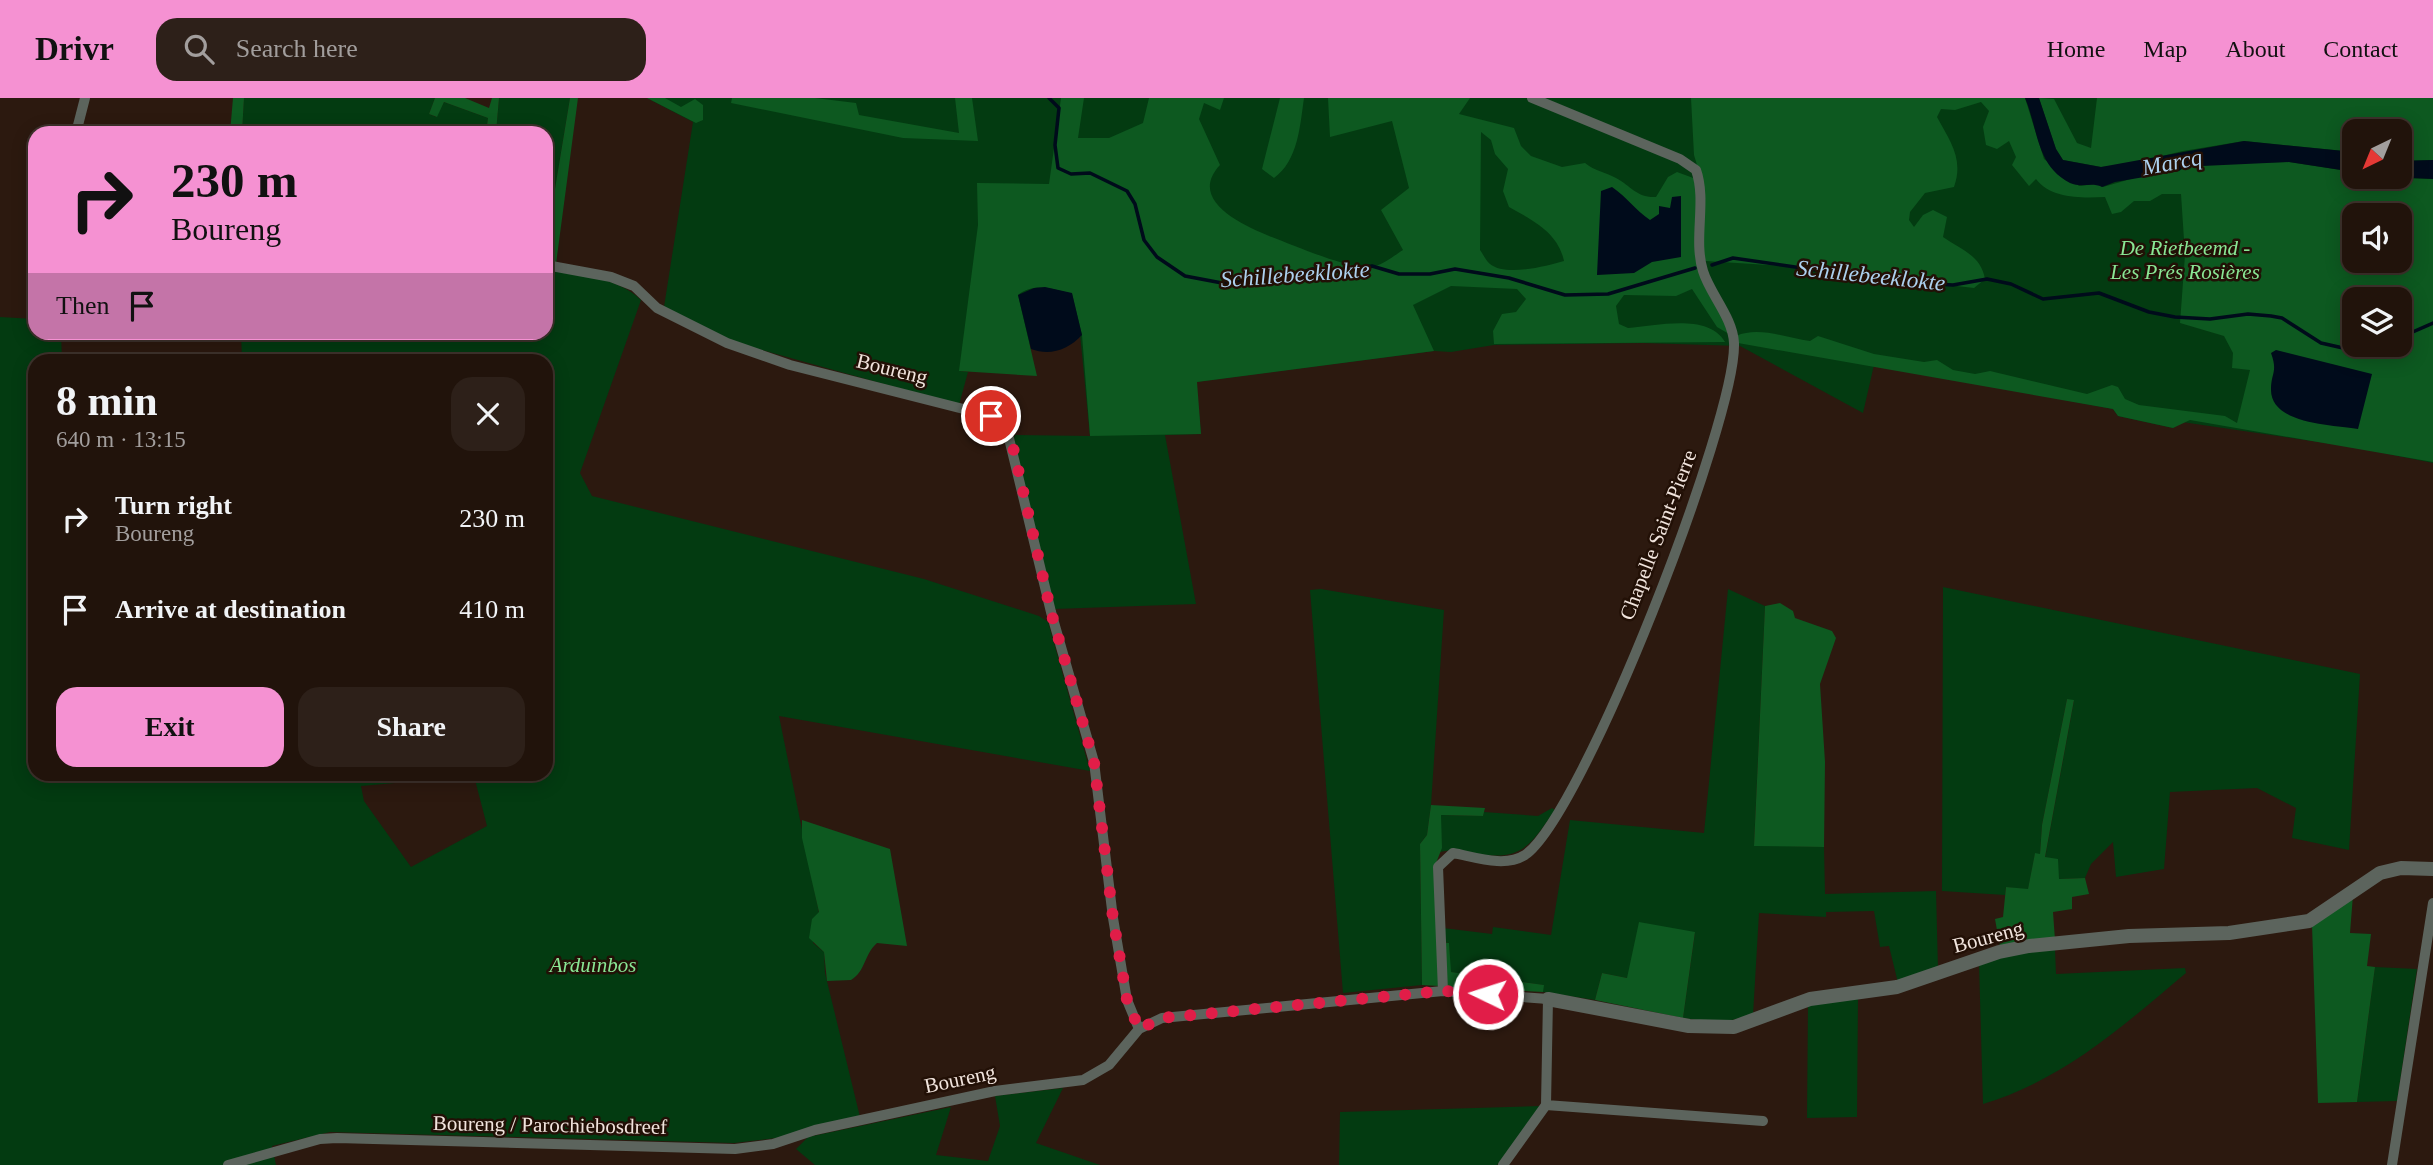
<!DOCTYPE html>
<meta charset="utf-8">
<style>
:root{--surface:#21130b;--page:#2d2019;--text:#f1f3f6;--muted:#a29e9d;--line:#3e322c;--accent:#f591d2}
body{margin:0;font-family:Georgia,serif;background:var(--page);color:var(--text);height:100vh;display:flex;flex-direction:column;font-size:26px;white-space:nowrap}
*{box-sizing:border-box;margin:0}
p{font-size:23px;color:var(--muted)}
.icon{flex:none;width:38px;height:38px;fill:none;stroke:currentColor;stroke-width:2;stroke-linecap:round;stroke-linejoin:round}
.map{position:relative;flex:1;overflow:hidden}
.sheet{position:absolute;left:28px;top:256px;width:525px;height:427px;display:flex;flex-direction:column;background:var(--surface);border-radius:21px;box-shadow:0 4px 18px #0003,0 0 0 2px var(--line)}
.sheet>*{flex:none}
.hud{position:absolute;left:28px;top:28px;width:525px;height:214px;border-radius:21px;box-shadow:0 4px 18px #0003,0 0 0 2px var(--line);background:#f591d2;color:#111;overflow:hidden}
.needle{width:46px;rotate:223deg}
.buttons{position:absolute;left:2342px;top:21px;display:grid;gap:14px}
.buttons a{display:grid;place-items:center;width:70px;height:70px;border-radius:14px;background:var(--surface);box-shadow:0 4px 18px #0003,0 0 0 2px var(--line);font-size:35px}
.pin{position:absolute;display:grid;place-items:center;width:60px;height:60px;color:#fff;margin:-30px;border:4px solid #fff;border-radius:50%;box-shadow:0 2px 7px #0007}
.me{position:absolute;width:77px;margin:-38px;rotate:274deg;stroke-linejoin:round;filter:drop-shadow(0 0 5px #0008)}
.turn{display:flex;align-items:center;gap:24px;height:147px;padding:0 28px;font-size:32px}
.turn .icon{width:91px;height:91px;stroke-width:2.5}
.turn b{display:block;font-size:49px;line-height:60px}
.then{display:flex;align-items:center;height:66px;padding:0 28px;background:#0003;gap:14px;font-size:26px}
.round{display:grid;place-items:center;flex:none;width:74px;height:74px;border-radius:21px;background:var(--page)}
.overview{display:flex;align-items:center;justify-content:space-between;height:119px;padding:0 28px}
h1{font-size:42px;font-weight:700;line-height:52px}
.action{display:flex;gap:14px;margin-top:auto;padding:14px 28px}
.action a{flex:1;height:80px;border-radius:21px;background:var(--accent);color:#111;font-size:28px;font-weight:700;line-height:80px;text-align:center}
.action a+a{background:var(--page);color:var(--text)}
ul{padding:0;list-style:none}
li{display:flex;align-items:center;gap:21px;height:91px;padding:0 28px}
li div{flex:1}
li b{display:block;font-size:26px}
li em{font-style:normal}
header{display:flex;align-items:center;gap:42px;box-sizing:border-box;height:98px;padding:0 35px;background:var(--accent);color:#111}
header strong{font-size:33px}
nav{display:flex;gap:38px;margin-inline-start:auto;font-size:24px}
.search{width:490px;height:63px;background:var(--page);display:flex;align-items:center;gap:18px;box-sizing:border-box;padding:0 24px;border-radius:21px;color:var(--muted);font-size:26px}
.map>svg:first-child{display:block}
.green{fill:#033b11;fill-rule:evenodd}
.forest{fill:#0d5920;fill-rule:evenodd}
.water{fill:#000b1b}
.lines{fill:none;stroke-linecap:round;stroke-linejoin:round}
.stream{stroke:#000b1b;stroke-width:3.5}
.minor{stroke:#5c645d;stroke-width:10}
.tertiary{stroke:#5c645d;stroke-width:14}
.route{stroke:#e11d48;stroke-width:12;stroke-dasharray:0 21.6}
.labels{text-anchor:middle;stroke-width:5;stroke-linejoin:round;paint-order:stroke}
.park-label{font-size:21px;font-style:italic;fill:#89e694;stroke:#221006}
.street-label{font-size:21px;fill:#f1e4dd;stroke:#221006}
.water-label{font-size:23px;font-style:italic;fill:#acd0ee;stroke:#221006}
</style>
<header>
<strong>Drivr</strong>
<div class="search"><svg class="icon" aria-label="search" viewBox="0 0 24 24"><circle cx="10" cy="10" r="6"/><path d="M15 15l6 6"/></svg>Search here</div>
<nav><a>Home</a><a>Map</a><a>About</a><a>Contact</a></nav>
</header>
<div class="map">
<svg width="2433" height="1067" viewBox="0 0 2433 1067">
<rect width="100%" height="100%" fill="#2c190f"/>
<!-- green -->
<path class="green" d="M244,0H435L429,16L436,19L444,4L488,20L486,35H242Z
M499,0H570L546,145V35H496Z
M647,0H2433V365L2353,349L2182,324L2173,330L2118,318L2113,311L1874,267L1863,315L1740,248L1643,245L1494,247L1451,254L1434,253L1196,284L1201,336L1165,337L1196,506L1054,511L1014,340L1015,337L1090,338L1079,226L960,273L968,274L959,307L733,244L664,209L693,24ZM2354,33H2399V79H2354ZM2354,117H2399V163H2354ZM2354,201H2399V247H2354Z
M546,172C578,177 616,178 641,202L580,375L592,398L924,481L1039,518L1048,524L1090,673L779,618L819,815L813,845L824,854L825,875L860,1019L776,1040L734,1045L330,1034L272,1048L276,1067H0V219L35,221V234L61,235L62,262H35V676H546V262H242L241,235L546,234ZM474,678L487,728L411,769L364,703L361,688Z
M1943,489L2360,576L2349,752L2292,740L2296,710L2257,690L2170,694L2164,771L2116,779L2113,744L2091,766L2085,780L2059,781L2045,760L2074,603L2067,601L2042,727L2040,756H2035L2028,792L2006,789L2005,797L1942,793Z
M1321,491L1444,512L1431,707L1427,737L1420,746L1422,887L1343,895L1310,492Z
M1728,491L1765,508L1754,747L1824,749L1825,796L1936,793L1938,871L1898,885L1889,848L1880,849L1874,813L1826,814V819L1759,815L1753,917L1719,925L1683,920L1695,835L1627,880L1602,875L1595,902L1543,894V887L1450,874L1449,845L1444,844L1443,830L1492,836L1493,829L1551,837L1570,722L1704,735Z
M1552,710L1555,712C1532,745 1523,763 1479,756C1465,753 1454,751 1440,754L1441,717L1483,718L1484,714L1538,718Z
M2055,851L2056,876L2185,870L2186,875C2123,928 2063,982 1983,1006L1979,865L2002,858Z
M2375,869L2417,871L2397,1003L2357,1004Z
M1858,899L1857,1019L1807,1020L1808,905Z
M1063,990L1036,1045L1100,1067H815L796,1051L808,1039L951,1009L936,1057L988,1063L1000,1028L995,998Z
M1540,1008L1531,1026L1497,1067H1339L1340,1014Z"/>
<!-- forest -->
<path class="forest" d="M233,0H244L242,35H230Z
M435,0H465L489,10L492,0H499L496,35H486L488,20L444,4L437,19L429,16Z
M570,0H578L556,166L546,164V145Z
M647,0H665L681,9L695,1L703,7V22L696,25Z
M732,0H815L856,5L859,17L959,35L955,0H972L978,43L903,40L731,5Z
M1061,0H1084L1078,40H1109L1143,25L1149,0H1224L1220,12L1204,5L1199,21L1220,67C1181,109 1265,136 1292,147C1311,154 1355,173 1375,168C1384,166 1395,157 1403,152L1381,112L1409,90L1392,23L1330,39L1328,0H1470L1459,16L1514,30L1521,48L1531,58L1562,69L1585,65C1595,73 1605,74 1616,80C1631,88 1637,100 1656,99L1668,79L1677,74L1696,81L1699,163L1729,236L1717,229L1692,191L1676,198L1624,197L1616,208L1619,226L1628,230C1657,228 1708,215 1725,244L1494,246L1493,233L1502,216L1516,214L1526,201L1517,191L1451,188L1413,207L1434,253L1197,284L1201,336L1090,338L1082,237L1072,196C1054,191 1034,184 1018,197L1037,278L959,273L978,127L977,85L1049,86ZM1481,34L1491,42L1495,56L1508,71L1503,93L1509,109C1532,122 1558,134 1564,163C1546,168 1506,179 1490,166C1486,163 1483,156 1480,152Z
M1280,0H1304C1300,28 1298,63 1274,80L1262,71Z
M1691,0H2025L2044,61L2079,88L2096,86L2103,89L2193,63L2197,66L2289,64L2354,74V79L2433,81V364L2190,322L2173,330L2118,318L2113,311L1738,245L1736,238C1759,228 1786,240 1810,243L1818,238L1874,256L1924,264L1937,262L1953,272L1975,276L1990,273L2087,296L2112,287L2118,289L2125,301L2139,307L2225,318L2237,325L2250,272L2232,270L2233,255L2224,238L2180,225L2185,157L2181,96H2162L2150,103H2134L2121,114L2112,116L2105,99C2082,100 2051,101 2036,81L2029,88L2012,67L2016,59L2009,43L1997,51L1986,47L1983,29L1989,13L1981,4L1955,12L1941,11L1937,19C1950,43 1964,61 1954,89L1925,95L1910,114L1909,122L1914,129L1923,117L1933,112L1947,119L1943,139C1961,152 1981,157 1985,181L1974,190L1784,168L1706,163L1702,161L1700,77L1694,57ZM2354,117H2399V163H2354ZM2354,201H2399V247H2354Z
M2039,0L2054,1L2077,45L2091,50L2097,0H2433V62L2399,63V33H2354V54L2244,43L2183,53L2124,67L2101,69L2063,62L2056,51Z
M1780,505L1793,513L1795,520L1832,533L1836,540L1820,586L1825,664L1824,749L1754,748L1765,508Z
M2067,601L2074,602L2045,759L2058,761L2059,781L2085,780L2089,796L2072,799V811L2053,814L2055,842L2000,849L1995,821L2003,819L2006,789L2028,791L2035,755L2040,756L2042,727Z
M1431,707L1485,710L1483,718L1441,717L1442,750L1434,770L1437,844L1449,845L1451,874L1544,887L1543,894L1422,887L1420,746L1427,737Z
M802,722L890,751L907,848L877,845C864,856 866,873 851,882L827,883L824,854L809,840L812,821L819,814L802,740Z
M2353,797L2350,835L2371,836L2367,868L2375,869L2357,1004L2318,1005L2312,827Z
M1639,824L1695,834L1683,920L1595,902L1602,875L1627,880Z"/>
<!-- water -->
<path class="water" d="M2025,0H2039L2056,51L2063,62L2101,69L2244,43L2354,54V74L2289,64L2202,68L2193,63L2179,73L2115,84L2102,89C2092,84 2081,90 2070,85C2036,68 2038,30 2025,0Z
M2433,62V81L2393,79H2399V63Z
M1612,89C1627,99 1635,112 1650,122L1659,116V108L1670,110L1672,99L1681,98V159L1652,164L1634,175L1597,177L1601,93Z
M1045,189L1072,195L1082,237C1068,252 1050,258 1031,251L1018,197L1034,190Z
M2276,252L2372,276L2358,331C2335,327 2270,327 2271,291C2271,275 2278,274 2271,255Z"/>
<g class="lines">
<!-- stream -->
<path class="stream" d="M1049,0L1059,10L1055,47L1058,70L1071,76L1090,75L1127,93L1135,106L1144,142L1157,159L1185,178L1222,185L1279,181L1313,171L1333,174L1372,168L1399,176H1430L1455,171L1509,180L1565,197L1608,196L1695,170
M1712,167L1733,160L1898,184L1953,187L1987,181L2011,186L2043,201L2099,195L2149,214L2175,219L2210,221L2248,216L2271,218L2282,220L2321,245L2374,257L2388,247
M2399,240L2433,225"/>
<!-- minor -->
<path class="minor" d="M76,35L85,0
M546,167L611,179L634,188L657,210L727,245L790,267L991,318L1006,328L1051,514L1094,664L1113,820L1127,902L1139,931
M1443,893L1438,769L1453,755C1475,759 1505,770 1525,757C1583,717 1737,320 1734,245C1733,220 1710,196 1703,173C1693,141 1707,103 1696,72L1680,61L1532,0
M1546,1007L1763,1023
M228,1067L320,1041L337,1040L735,1051L773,1046L815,1032L995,993L1083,982L1109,967L1139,931L1162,920L1443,893L1548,901L1546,1007L1503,1067
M2392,1067L2433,805"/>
<!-- tertiary -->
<path class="tertiary" d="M1548,901L1689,928L1734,929L1810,901L1897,889L1999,854L2029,848L2129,838L2229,835L2309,823L2380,775L2401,770L2433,771"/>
</g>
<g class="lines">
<!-- route -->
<path class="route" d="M991,318L1009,332L1051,514L1094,664L1113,820L1127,902L1139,931L1162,920L1443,893L1488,896"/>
</g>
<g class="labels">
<!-- park labels -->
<g class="park-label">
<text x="2185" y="157">De Rietbeemd -<tspan x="2185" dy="24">Les Prés Rosières</tspan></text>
<text x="593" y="874">Arduinbos</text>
</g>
<!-- street labels -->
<g class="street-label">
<text transform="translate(892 271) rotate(14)" y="7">Boureng</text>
<text transform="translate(1658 437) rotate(-69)" y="7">Chapelle Saint-Pierre</text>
<text transform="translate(1988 839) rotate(-15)" y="7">Boureng</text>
<text transform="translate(960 981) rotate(-12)" y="7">Boureng</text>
<text transform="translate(550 1027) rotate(1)" y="7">Boureng / Parochiebosdreef</text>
</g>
<!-- water labels -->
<g class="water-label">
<text transform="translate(2172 64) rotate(-11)" y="8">Marcq</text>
<text transform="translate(1295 176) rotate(-4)" y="8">Schillebeeklokte</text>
<text transform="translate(1871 177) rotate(6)" y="8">Schillebeeklokte</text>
</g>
</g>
</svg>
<div class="buttons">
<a><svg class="needle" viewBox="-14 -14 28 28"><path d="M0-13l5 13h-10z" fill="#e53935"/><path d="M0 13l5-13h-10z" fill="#a29e9d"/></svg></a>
<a><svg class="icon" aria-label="sound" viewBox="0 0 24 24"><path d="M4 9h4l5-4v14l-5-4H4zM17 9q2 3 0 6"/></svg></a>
<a><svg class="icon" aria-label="layers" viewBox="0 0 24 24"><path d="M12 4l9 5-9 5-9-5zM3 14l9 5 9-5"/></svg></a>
</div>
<div class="pin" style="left:991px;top:318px;background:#d93025"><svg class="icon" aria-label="arrive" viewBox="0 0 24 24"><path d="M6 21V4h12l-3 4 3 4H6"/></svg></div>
<svg class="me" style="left:1488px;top:896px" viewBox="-20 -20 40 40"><circle r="17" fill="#e11d48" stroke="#fff" stroke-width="3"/><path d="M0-11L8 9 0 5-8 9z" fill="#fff"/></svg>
<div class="hud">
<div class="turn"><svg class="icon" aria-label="right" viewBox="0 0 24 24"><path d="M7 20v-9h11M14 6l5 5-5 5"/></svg><div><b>230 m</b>Boureng</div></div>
<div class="then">Then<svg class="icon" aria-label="arrive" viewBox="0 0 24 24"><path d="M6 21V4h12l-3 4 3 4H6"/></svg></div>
</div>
<section class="sheet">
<div class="overview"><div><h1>8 min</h1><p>640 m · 13:15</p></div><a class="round"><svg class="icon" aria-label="close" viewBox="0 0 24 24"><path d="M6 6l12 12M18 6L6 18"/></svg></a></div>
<ul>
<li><svg class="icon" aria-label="right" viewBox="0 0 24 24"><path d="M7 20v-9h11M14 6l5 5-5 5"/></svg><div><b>Turn right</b><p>Boureng</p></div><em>230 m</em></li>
<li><svg class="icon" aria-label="arrive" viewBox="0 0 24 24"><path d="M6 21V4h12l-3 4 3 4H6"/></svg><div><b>Arrive at destination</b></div><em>410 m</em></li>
</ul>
<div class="action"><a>Exit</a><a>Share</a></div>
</section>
</div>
